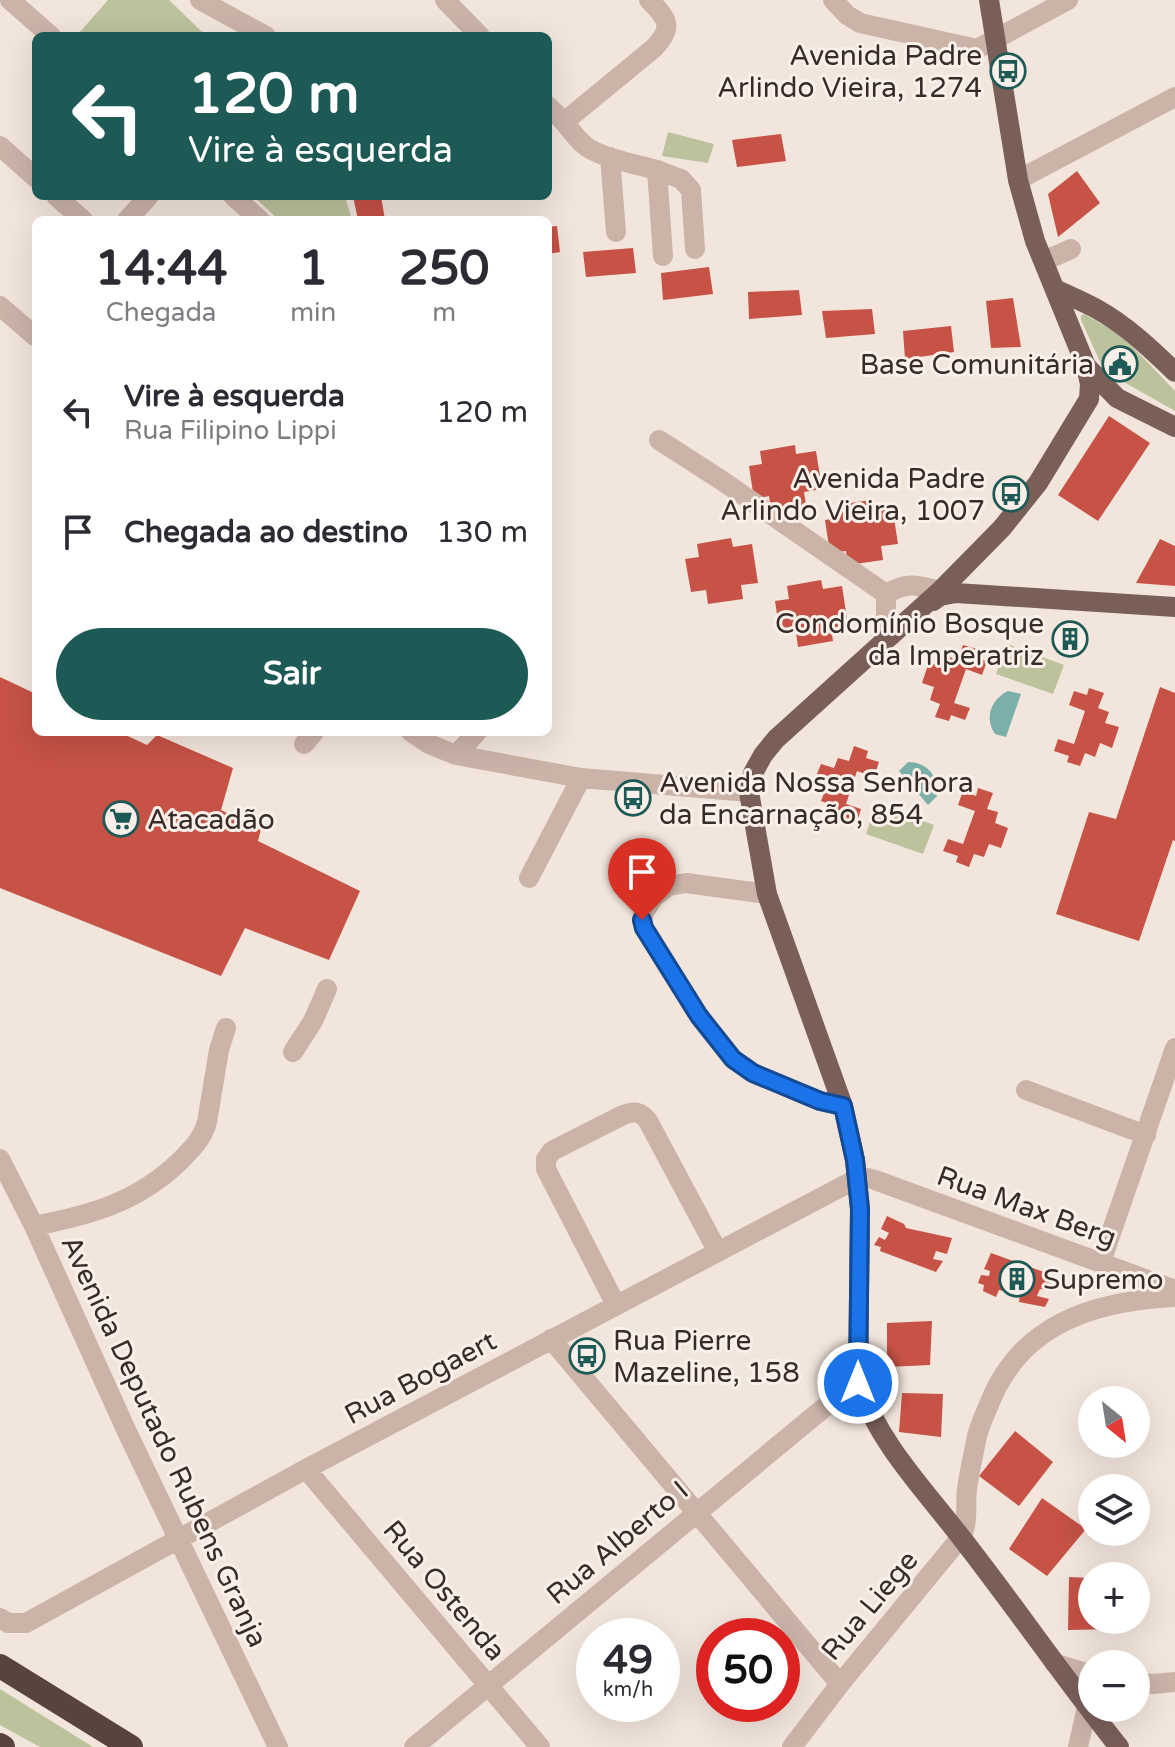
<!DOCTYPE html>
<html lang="pt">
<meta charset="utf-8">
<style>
:root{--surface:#fff;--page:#f7f7f7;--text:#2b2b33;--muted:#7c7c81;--accent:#1d5a55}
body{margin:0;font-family:"Varela Round",sans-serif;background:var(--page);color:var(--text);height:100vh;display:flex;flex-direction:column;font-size:30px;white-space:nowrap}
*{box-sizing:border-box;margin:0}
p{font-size:26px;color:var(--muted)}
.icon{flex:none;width:44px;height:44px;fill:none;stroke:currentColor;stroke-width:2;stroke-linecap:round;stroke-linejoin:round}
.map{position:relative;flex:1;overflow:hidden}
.details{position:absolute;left:32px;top:216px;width:520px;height:520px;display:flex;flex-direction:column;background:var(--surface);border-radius:12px;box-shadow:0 8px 32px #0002}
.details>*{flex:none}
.hud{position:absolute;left:32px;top:32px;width:520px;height:168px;border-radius:12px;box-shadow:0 8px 32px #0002;background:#1d5a55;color:#fff;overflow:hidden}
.needle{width:52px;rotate:150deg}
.controls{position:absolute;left:1078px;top:1386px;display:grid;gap:16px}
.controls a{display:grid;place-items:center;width:72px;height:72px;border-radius:50%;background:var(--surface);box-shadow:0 8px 32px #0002;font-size:40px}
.speed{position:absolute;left:576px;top:1618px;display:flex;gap:16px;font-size:40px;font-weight:700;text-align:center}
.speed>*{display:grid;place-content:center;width:104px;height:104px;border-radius:50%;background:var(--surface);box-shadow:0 8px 32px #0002;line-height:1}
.speed small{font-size:20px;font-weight:400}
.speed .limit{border:12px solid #d22;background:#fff;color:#111}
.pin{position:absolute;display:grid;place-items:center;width:68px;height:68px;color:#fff;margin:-82px -34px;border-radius:50% 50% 50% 0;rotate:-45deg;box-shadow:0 0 8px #0007}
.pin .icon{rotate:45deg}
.me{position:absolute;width:88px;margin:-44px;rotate:0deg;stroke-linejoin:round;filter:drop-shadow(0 0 6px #0008)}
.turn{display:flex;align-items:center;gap:28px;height:168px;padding:0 24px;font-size:36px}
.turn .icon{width:104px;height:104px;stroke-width:2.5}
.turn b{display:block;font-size:56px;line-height:68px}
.eta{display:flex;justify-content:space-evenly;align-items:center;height:136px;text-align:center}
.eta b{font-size:48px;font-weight:700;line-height:56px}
.cta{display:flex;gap:16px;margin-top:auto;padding:16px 24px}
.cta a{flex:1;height:92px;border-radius:48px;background:var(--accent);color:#fff;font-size:32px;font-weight:700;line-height:92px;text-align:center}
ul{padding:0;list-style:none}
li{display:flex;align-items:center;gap:24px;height:120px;padding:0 24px}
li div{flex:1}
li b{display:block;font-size:30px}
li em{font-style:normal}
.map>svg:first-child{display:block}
.green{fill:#bbc29c}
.water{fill:#7bb0aa}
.building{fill:#c75246}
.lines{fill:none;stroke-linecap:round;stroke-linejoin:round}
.minor{stroke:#cbb3a8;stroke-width:20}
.major{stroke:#7a5f59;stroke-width:20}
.highway{stroke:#59433f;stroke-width:24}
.route-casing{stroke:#114b97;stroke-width:20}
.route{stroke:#1a73e8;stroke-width:14}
.labels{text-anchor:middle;stroke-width:6;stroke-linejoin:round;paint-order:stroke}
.poi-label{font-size:28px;fill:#382b28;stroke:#faf0e9;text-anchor:end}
.street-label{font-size:28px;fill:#382b28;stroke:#faf0e9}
</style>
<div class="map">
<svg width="1175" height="1747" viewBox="0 0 1175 1747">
<rect width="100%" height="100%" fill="#f2e5dc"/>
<!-- green -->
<path class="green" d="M108,0H169L201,31L212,36H83L79,33Z
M668,132L714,144L708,163L662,156Z
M253,196H345L352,220H279Z
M1084,314L1112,330L1131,345L1175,391V411L1108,373L1101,364L1081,320V316Z
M1007,644L1064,665L1053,694L996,674Z
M876,804L934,825L923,854L866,834Z
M0,1689L93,1747H40L0,1725Z"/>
<!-- water -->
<path class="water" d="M1008,691L1021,694L1006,737L995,734C984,718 991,699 1008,691Z
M908,762C928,762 940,778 937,796L928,805L899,771Z"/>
<!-- building -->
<path class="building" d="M781,134L786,161L737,167L732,140Z
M1077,171L1100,203L1058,237L1048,194Z
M353,196H381L385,220H358Z
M557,226L560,252L548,254V227Z
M633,248L636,273L586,277L583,252Z
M709,267L713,294L663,300L661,273Z
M799,290L802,315L749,319L748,292Z
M1013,298L1021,347L991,348L986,301Z
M872,309L875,334L826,338L822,311Z
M951,326L954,352L905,359L903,331Z
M1115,352L1132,366L1123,376L1107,362Z
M1109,416L1150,443L1098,521L1058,495Z
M795,445L796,454L816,451L822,489L804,492L806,505L771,511L769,496L754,499L749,466L762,464L760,451Z
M871,500L873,508L892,505L898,544L881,546L883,560L848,565L846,551L830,553L825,520L839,518L837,505Z
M731,538L733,547L752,544L758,583L741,585L743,599L708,604L706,590L691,592L685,559L699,557L697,544Z
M1160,539L1175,546V586L1136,583Z
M821,580L823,589L842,586L848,625L831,628L833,641L798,647L796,632L780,634L775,601L789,599L787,586Z
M1065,631L1079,637L1074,648L1061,642Z
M963,645L977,649L974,656L987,661L982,675L966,669L954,703L970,708L965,720L951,715L949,721L935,717L940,704L930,700L934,687L922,683L929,662L943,667L947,656L957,660Z
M0,677L36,694V732H119L147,745L157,735L233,768L221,810L261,829L258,841L360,891L329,960L245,928L221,976L0,888Z
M1160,687L1175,693V841L1173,840L1139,941L1056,914L1089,812L1116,819Z
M1089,688L1104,693L1098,708L1109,712L1105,723L1119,727L1112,748L1100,743L1095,757L1085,753L1080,766L1067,762L1069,756L1054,751L1058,739L1074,744L1085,711L1069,705L1074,691L1087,695Z
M854,746L868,751L866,758L879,762L874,777L857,771L846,804L861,809L857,822L843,817L840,823L827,818L832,805L821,801L826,788L813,784L821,764L834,768L838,758L849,761Z
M978,788L993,793L987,809L998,812L995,823L1008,828L1001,848L989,844L984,857L974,854L969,867L956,862L958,856L943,851L948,839L963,844L975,811L958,805L963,791L976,796Z
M887,1216L904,1224L906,1228L952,1238L947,1254L936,1251L933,1259L943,1261L936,1272L880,1251L881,1247L874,1245L879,1237L885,1240L889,1233L881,1229Z
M991,1253L1055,1276L1051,1292L1040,1289L1037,1296L1049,1299L1045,1307L1019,1302L1020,1295L999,1290L996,1297L983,1291L984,1285L978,1283L981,1275L989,1276L990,1271L984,1269Z
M932,1321L930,1365L887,1367V1323Z
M902,1393L943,1394L941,1437L899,1432Z
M1015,1431L1053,1462L1019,1506L979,1476Z
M1042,1498L1086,1529L1047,1576L1009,1549Z
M1069,1577L1092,1578V1620H1117L1116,1629L1068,1630Z"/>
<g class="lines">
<!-- minor -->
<path class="minor" d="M10,0L51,36
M200,0L266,36
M445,0L480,36
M833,0L847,15L860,23L977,49L1068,0
M548,106L564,122L654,48C674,27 668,19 649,0
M564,122C572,131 579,143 590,149C610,160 635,164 657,170L663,256
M0,146L36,178
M610,157L616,232
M657,170L681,179L691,190L695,249
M1018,180L1175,97
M56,196L83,220
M233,196L260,220
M127,220L149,196
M1044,261L1071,249
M0,306L36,337
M659,440L721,480L886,594
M892,635L886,622V594C909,581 916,585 940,591
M411,732L429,744L456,755L581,778L749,792
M304,744L314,732
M456,755L477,732
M529,878L581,778
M767,894L686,883L669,886L654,897L644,912L642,920L644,928L699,1016L733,1059L753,1073L820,1101L843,1106
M293,1052L313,1021L327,989
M1026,1090L1146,1135
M0,1159L34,1226L127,1432L278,1747
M34,1226C90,1215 136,1203 179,1162C191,1150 203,1138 207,1122L219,1050L226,1028
M1101,1262L1175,1048
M616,1305L546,1169V1159L552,1151L623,1115C635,1111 640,1111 648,1121L718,1252
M551,1339L840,1684
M306,1469L540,1747
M0,1618L8,1623H26L306,1469L858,1178H868L875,1180L1175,1290
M1054,1663L1092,1675
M1136,1682L1153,1684L1175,1682
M414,1747L837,1397L858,1383
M792,1747L840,1684L961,1537C969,1522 965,1505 967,1489C969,1473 973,1457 976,1441C978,1429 983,1418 988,1407C1019,1324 1093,1301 1175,1297
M1078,1747L1087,1707"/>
<!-- major -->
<path class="major" d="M989,0L1018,180L1035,241L1086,366L1090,384L1089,399L1038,483L1002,528L940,591L776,739L763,755L753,773L749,792L767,894L843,1106L855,1160L860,1209L858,1383C879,1443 922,1487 960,1536C1014,1605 1064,1678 1119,1747
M1055,289C1068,295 1082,301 1095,308C1126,325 1150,348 1175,372
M1087,367L1117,398L1175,427
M933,601L940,596L956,593L1175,607"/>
<!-- highway -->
<path class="highway" d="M0,1666L131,1747
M0,1745L3,1747"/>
</g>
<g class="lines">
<defs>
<path id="route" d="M642,920L644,928L699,1016L733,1059L753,1073L820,1101L843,1106L855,1160L860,1209L858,1383"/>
</defs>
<!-- route casing -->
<use href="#route" class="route-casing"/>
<!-- route -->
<use href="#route" class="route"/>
</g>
<!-- icons -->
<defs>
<symbol id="bus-ring" viewBox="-11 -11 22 22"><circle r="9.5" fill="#faf0e9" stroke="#1d5a55" stroke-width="1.5"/><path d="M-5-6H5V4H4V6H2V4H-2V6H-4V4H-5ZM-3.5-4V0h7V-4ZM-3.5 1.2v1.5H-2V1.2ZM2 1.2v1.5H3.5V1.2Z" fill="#1d5a55"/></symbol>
<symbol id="civic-ring" viewBox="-11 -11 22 22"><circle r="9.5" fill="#faf0e9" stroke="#1d5a55" stroke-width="1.5"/><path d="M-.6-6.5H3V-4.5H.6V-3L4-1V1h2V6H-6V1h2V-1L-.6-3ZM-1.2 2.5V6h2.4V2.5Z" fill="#1d5a55"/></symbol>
<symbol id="building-ring" viewBox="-11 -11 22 22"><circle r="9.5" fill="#faf0e9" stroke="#1d5a55" stroke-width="1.5"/><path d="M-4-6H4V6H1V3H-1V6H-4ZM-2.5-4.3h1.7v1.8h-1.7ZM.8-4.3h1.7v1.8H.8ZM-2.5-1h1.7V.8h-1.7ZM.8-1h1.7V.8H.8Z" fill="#1d5a55"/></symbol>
<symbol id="supermarket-ring" viewBox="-11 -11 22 22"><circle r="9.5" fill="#faf0e9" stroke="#1d5a55" stroke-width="1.5"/><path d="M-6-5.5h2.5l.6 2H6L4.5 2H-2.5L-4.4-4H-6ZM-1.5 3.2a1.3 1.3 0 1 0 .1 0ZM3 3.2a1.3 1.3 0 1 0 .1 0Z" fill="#1d5a55"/></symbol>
</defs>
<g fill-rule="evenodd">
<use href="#bus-ring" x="988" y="51" width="40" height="40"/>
<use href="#civic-ring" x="1100" y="344" width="40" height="40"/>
<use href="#bus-ring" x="991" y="474" width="40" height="40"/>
<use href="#building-ring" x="1050" y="619" width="40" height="40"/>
<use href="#bus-ring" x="613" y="778" width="40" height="40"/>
<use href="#supermarket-ring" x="101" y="799" width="40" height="40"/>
<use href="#building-ring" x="997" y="1259" width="40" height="40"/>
<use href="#bus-ring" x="567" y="1336" width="40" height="40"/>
</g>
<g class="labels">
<!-- poi labels -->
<g class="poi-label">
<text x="982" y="65">Avenida Padre<tspan x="982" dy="32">Arlindo Vieira, 1274</tspan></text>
<text x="1094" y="374">Base Comunitária</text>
<text x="985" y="488">Avenida Padre<tspan x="985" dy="32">Arlindo Vieira, 1007</tspan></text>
<text x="1044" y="633">Condomínio Bosque<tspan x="1044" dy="32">da Imperatriz</tspan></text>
<text x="659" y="792" text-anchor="start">Avenida Nossa Senhora<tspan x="659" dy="32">da Encarnação, 854</tspan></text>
<text x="147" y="829" text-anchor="start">Atacadão</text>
<text x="1043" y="1289" text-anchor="start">Supremo</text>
<text x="613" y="1350" text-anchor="start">Rua Pierre<tspan x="613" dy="32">Mazeline, 158</tspan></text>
</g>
<!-- street labels -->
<g class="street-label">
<text transform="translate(1027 1206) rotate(20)" y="10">Rua Max Berg</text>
<text transform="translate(420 1377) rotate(-28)" y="10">Rua Bogaert</text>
<text transform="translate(165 1441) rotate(65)" y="10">Avenida Deputado Rubens Granja</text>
<text transform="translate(617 1542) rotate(-40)" y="10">Rua Alberto I</text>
<text transform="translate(445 1590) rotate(50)" y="10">Rua Ostenda</text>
<text transform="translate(869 1605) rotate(-50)" y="10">Rua Liege</text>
</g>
</g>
</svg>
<div class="controls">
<a><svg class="needle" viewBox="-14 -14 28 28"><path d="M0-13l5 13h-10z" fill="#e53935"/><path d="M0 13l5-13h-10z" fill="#7c7c81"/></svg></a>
<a><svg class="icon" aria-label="layers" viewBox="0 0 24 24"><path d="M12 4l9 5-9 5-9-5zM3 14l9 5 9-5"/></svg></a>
<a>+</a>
<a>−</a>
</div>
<div class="speed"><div>49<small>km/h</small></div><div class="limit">50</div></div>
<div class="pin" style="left:642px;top:920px;background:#d93025"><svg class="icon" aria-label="arrive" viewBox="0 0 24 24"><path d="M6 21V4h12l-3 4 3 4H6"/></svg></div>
<svg class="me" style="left:858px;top:1383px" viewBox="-20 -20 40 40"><circle r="17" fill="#1a73e8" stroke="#fff" stroke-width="3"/><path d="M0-11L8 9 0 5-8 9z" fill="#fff"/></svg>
<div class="hud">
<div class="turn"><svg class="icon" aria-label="left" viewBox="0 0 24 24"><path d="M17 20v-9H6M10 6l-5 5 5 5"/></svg><div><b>120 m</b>Vire à esquerda</div></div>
</div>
<section class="details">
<div class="eta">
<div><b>14:44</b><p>Chegada</p></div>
<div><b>1</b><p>min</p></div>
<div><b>250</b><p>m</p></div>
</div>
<ul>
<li><svg class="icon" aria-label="left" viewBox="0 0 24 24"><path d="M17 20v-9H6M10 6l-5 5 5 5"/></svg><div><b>Vire à esquerda</b><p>Rua Filipino Lippi</p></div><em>120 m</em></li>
<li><svg class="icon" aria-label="arrive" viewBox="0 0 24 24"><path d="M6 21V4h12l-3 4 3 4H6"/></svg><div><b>Chegada ao destino</b></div><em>130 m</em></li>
</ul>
<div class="cta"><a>Sair</a></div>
</section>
</div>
